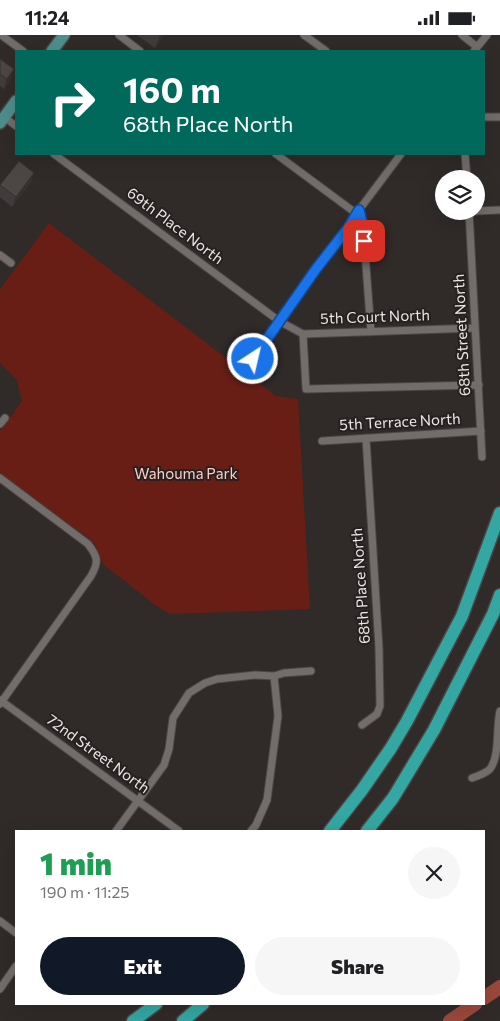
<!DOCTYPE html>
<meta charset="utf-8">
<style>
:root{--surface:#fff;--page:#f6f6f6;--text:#202124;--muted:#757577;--accent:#111827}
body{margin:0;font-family:Commissioner,sans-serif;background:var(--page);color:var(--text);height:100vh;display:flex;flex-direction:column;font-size:19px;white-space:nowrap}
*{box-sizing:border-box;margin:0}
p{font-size:16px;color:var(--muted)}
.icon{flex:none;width:28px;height:28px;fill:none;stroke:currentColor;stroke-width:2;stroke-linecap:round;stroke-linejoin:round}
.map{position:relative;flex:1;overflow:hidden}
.side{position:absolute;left:15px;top:795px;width:470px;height:175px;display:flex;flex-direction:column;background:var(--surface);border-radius:0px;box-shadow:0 5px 20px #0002}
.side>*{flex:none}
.top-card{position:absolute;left:15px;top:15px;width:470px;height:105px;border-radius:0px;box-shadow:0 5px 20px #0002;background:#00695c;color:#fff;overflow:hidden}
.controls{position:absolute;left:435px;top:135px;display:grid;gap:10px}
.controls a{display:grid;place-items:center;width:50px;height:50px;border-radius:50%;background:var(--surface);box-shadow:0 5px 20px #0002;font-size:25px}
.pin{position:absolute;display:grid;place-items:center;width:42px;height:42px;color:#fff;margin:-21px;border-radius:10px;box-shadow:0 2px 8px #0006}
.me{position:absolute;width:55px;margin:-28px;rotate:35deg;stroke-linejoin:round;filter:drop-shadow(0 0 4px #0008)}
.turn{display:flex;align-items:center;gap:18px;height:105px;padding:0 25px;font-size:22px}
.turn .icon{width:65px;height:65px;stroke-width:2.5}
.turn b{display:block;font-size:35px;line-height:42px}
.round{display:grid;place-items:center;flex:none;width:52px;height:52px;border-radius:26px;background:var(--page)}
.headline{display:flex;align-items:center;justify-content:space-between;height:85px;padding:0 25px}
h1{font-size:30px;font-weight:800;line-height:38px;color:#1e9e55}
.primary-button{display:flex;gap:10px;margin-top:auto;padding:10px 25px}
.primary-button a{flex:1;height:58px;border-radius:30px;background:var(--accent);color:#fff;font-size:20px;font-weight:800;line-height:58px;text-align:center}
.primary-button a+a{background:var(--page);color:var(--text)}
.status{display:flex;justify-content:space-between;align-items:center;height:35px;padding:0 25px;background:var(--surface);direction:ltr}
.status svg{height:14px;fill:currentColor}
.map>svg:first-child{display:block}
.green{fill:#681e15}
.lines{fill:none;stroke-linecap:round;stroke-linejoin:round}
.river{stroke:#9b483c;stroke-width:14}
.minor-casing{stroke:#4b4645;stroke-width:9}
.primary-casing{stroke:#4b4645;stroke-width:14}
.motorway-casing{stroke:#4b4645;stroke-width:15}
.minor{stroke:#726c6b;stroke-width:7}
.primary{stroke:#4d8f8d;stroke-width:11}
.motorway{stroke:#34a7a3;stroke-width:12}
.wall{fill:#413c3b}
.shaded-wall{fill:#353130}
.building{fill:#4c4645;stroke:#353130}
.route-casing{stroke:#114b97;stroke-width:12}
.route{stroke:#1a73e8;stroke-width:9}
.labels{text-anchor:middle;stroke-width:4;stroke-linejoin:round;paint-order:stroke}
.street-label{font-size:15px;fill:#ebe7e6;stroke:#262120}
.park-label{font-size:15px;fill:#fdccc3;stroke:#262120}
</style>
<div class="status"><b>11:24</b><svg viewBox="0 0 49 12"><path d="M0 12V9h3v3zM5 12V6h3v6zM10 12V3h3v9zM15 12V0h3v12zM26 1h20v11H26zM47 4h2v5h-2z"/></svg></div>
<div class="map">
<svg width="500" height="986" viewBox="0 0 500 986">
<rect width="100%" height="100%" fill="#302a29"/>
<!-- green -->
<path class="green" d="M49,188L276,361L298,364L310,574L170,579L155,570L103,529L97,514L92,506L0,438V396L22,366L17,345L0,328V254Z"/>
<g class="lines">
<!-- river -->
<path class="river" d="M484,963L500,952
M450,986L475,969"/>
<defs>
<path id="minor" d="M1,0L23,16
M119,0L140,16
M304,0L326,16
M462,0L477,12
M474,16L487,0
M4,82L16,91
M484,82H500
M54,119L279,286L303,299L475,293
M276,119L357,179
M465,119L467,144
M359,175L363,191L371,297
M469,176L482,422
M476,176L500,175
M0,220L11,228
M303,299L306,354L479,350
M245,325L253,324L316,234L348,193L359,175L401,119
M0,389L5,383
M322,406L481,396
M0,443L88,509C98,522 99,527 91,541L0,669
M0,665L179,796
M362,690L377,679L380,671L379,613L366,403
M472,743C478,741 486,738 490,734C500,721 496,693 500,676
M116,796L164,730L169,714L173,683L189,658L205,648L217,644L255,640L274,641L284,638L311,636
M251,796L256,790L267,765L278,681L274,641
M0,886L16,898
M0,954L16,931"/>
<path id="primary" d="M52,16L64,0
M0,88L16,66"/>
<path id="motorway" d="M330,796L362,755L391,713L407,686L462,581L500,478
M367,796L393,763L434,695L493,579L500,560
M133,986L156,969
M183,986L203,969"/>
</defs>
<!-- minor casing -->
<use href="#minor" class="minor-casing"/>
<!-- primary casing -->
<use href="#primary" class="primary-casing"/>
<!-- motorway casing -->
<use href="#motorway" class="motorway-casing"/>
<!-- minor -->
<use href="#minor" class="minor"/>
<!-- primary -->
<use href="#primary" class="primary"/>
<!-- motorway -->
<use href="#motorway" class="motorway"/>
</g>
<!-- wall -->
<path class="wall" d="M137,0H164L155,13Z
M0,24L11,44L4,54L0,51Z
M31,147L12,172L0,162V150Z"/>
<!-- shaded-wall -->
<path class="shaded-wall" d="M160,0H164L155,13Z
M14,34L11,44L4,54L7,44Z
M34,138L31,147L12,172L16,162Z"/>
<!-- building -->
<path class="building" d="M0,24L14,34L7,44L0,39Z
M19,126L34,138L16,162L0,150Z"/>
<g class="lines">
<defs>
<path id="route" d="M253,324L316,234L348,193L359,175L363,191L364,206"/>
</defs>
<!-- route casing -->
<use href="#route" class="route-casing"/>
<!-- route -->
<use href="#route" class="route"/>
</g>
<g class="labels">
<!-- street labels -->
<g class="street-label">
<text transform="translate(175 191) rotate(37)" y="5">69th Place North</text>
<text transform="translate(375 282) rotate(-2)" y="5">5th Court North</text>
<text transform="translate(462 300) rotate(-93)" y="5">68th Street North</text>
<text transform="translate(400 387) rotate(-3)" y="5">5th Terrace North</text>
<text transform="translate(361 551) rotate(-94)" y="5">68th Place North</text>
<text transform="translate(98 719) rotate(36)" y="5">72nd Street North</text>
</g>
<!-- park labels -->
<g class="park-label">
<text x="186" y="444">Wahouma Park</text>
</g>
</g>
</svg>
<div class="controls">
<a><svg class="icon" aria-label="layers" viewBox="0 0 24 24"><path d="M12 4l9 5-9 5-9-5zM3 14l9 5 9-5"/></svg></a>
</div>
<div class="pin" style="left:364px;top:206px;background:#d93025"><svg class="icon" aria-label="arrive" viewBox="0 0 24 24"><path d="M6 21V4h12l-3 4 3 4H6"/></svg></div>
<svg class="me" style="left:253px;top:324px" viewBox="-20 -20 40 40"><circle r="17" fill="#1a73e8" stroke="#fff" stroke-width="3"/><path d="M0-11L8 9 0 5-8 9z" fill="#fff"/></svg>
<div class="top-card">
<div class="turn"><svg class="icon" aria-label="right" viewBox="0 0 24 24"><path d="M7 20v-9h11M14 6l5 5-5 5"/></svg><div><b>160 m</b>68th Place North</div></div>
</div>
<section class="side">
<div class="headline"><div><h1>1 min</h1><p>190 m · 11:25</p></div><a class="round"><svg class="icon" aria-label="close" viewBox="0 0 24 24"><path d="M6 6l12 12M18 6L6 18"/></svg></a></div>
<div class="primary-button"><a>Exit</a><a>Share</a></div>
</section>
</div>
